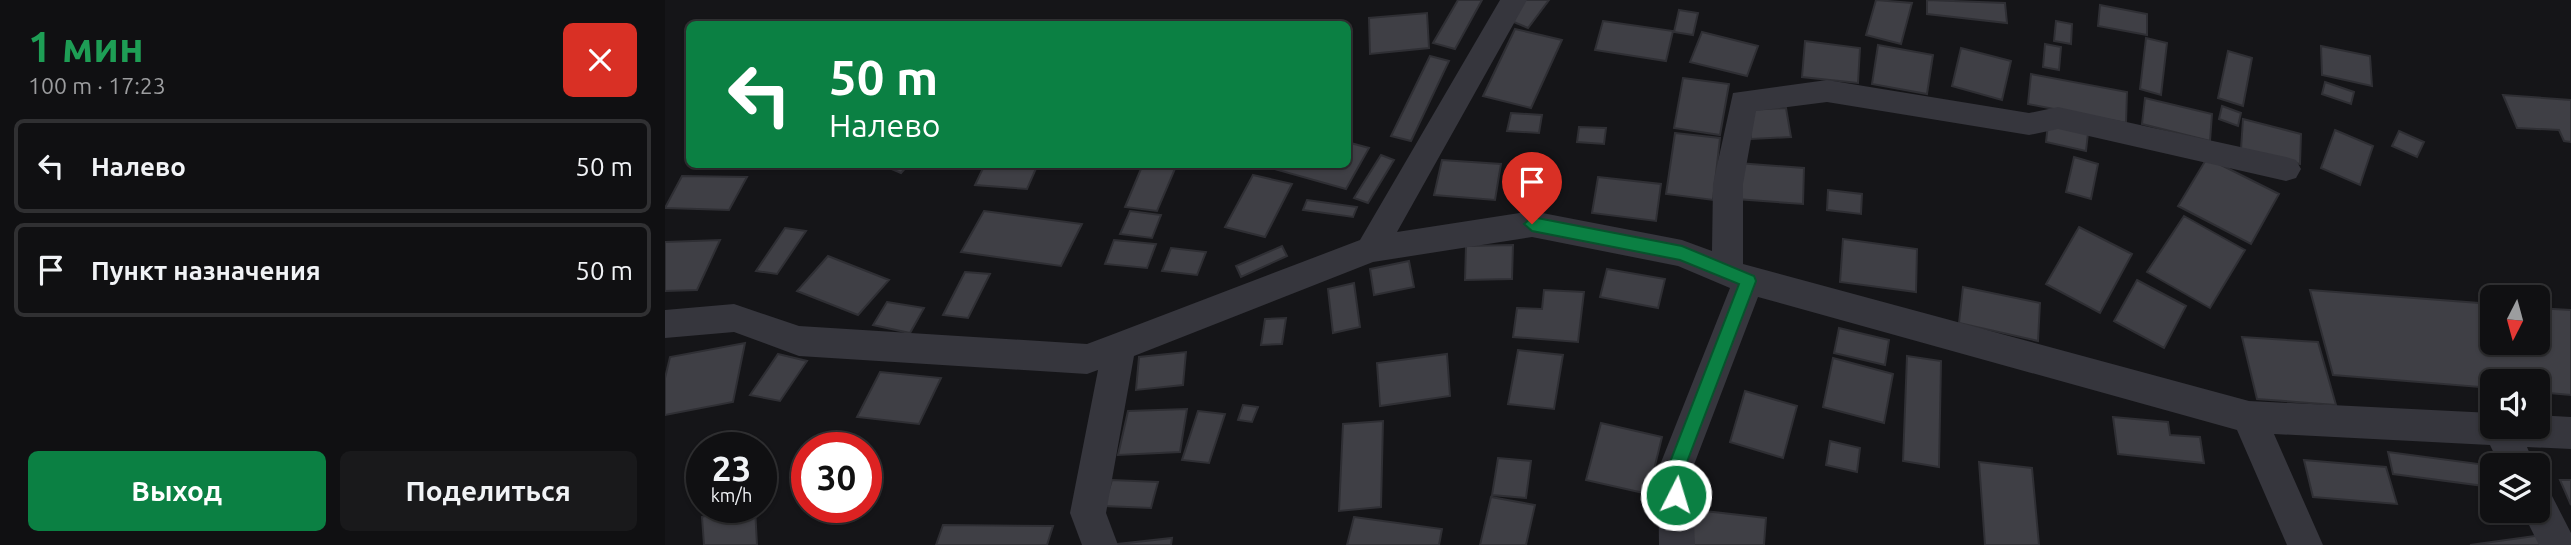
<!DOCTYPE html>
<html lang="ru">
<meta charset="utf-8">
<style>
:root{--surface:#101012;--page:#19191b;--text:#f1f3f6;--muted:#9c9d9f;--line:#303032;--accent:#0b8043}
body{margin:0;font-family:Ubuntu,sans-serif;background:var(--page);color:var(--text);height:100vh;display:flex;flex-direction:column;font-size:26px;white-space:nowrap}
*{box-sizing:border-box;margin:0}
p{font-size:23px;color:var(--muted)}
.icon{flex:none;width:38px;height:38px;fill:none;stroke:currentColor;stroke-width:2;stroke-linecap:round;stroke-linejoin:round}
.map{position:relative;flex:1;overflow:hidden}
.side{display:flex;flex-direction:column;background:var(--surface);width:665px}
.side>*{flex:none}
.banner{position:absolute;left:21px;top:21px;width:665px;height:147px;border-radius:10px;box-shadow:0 2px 5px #0004,0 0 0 2px var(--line);background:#0b8043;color:#fff;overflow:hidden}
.needle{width:46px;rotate:186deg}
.controls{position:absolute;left:1815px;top:285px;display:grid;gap:14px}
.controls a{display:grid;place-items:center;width:70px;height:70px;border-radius:10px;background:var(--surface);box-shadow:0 2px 5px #0004,0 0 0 2px var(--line);font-size:35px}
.speed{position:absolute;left:21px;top:432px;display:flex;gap:14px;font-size:35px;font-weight:700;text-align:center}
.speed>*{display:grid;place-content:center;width:91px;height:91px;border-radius:50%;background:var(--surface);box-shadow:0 2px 5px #0004,0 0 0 2px var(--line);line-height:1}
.speed small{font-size:18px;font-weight:400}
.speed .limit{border:10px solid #d22;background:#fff;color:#111}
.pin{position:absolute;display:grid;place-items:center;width:60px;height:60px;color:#fff;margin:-72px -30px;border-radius:50% 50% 50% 0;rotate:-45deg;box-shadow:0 0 7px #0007}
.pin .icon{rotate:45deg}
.me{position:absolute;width:77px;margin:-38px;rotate:5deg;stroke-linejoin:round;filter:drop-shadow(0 0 5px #0008)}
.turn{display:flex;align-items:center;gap:24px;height:147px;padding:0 28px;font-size:32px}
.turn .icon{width:91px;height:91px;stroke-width:2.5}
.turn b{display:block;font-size:49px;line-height:60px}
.round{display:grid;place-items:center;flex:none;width:74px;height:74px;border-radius:10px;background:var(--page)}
.head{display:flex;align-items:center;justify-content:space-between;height:119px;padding:0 28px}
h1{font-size:42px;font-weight:700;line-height:52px;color:#1e9e55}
.primary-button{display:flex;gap:14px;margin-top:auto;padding:14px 28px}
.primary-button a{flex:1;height:80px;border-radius:10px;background:var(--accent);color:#fff;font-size:28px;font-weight:700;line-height:80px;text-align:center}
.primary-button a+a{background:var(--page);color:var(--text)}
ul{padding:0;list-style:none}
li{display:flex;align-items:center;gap:21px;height:94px;margin:0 14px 10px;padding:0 14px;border:4px solid var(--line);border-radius:10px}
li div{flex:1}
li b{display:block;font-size:26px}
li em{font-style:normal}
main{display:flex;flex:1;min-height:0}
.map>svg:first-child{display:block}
.building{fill:#3f3f45;stroke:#2f2f34;stroke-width:2}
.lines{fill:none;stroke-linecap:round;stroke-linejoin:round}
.minor{fill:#36363d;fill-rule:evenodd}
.route{fill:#0b8043;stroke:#07532c;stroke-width:2}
</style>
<main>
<section class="side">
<div class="head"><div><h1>1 мин</h1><p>100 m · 17:23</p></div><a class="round" style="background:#d93025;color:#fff"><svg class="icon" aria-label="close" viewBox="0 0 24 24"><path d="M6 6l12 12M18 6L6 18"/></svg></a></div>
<ul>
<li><svg class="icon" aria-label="left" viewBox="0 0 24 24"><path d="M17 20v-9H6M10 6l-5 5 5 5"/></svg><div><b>Налево</b></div><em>50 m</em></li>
<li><svg class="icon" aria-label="arrive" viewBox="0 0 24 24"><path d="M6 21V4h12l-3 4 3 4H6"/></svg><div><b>Пункт назначения</b></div><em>50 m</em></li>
</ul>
<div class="primary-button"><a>Выход</a><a>Поделиться</a></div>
</section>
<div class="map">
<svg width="1906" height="545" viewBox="0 0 1906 545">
<rect width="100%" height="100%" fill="#151518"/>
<!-- building -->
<path class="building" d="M793,0H817L790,49L768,43Z
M859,0H884L863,28L844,20Z
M1211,0L1247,3L1236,44L1201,35Z
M1262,0L1340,3L1342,23L1262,14Z
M1435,5L1482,14V35L1433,26Z
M1014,10L1033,13L1028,35L1009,32Z
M762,13L764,48L705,54L704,18Z
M938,21L1008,31L1001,61L930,50Z
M1391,21L1407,24L1406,44L1389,41Z
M850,29L897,40L866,108L818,96Z
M1037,32L1093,46L1082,76L1025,62Z
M1481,38L1502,43L1496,95L1475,89Z
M1140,41L1195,48L1193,83L1137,77Z
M1380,44L1396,47L1394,70L1378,67Z
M1213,45L1268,55L1262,94L1207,84Z
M1656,46L1705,56L1707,86L1657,75Z
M1296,48L1346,61L1337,100L1287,86Z
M1563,51L1587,58L1578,106L1553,98Z
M765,56L784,61L746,141L726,136Z
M1366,74L1462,92L1461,123L1363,104Z
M1018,78L1064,84L1055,135L1009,128Z
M1660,82L1689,92L1686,104L1657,94Z
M1838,95L1906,100V142L1899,141L1894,130L1852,128Z
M1480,98L1547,114L1545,141L1477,124Z
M1557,106L1576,113L1573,126L1554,119Z
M1121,108L1126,137L1086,139L1082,110Z
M846,113L877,115L874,133L842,131Z
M1578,119L1636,134L1635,164L1576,149Z
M1383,124L1423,133L1421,151L1381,142Z
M914,127L941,128L939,144L912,142Z
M1670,130L1708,146L1695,185L1656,168Z
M1734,131L1759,142L1752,157L1727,146Z
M1010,133L1055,138L1048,200L1001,194Z
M682,142L704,148L681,189L599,166L682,164Z
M716,155L729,160L703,203L689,198Z
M1409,157L1433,164L1426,199L1401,192Z
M1542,158L1614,194L1586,244L1513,206Z
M777,160L836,164L830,200L769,195Z
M1073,163L1139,168L1138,204L1071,199Z
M215,164H244L236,173Z
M320,164H373L362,189L310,185Z
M478,164H512L492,211L460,207Z
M588,175L627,184L600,237L560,227Z
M17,176L82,177L64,210L0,208Z
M933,177L996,184L991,221L927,213Z
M1163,190L1197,194L1196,214L1162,210Z
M642,200L692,207L688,217L638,210Z
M319,211L417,224L396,266L296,252Z
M465,211L496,215L487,238L455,234Z
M1519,216L1580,250L1545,308L1482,272Z
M1414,227L1467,254L1435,313L1381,284Z
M120,228L141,231L112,274L91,271Z
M1178,239L1252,249L1251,292L1175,282Z
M55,240L32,290L0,291V242Z
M449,240L491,244L482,268L440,264Z
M848,245L847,279L800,280L801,246Z
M617,246L622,256L576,277L571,266Z
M506,248L541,252L532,275L497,271Z
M163,256L224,280L193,315L132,291Z
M744,261L749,287L709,295L705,269Z
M942,269L1000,279L993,308L935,297Z
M300,272L325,274L303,318L278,315Z
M1472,280L1521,306L1499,348L1449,321Z
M689,283L695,327L668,333L663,289Z
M1298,287L1375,303L1373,341L1294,323Z
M879,290L919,292L913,342L848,337L852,308L877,309Z
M1645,290L1827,304V343H1872V308L1906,310V395L1872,392V382H1827V388L1668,375Z
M222,302L259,308L245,333L208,325Z
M621,318L617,344L596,345L600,319Z
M1174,328L1224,340L1220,365L1169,353Z
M1577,337L1653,342L1671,405L1592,399Z
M80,343L68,402L0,415V378L5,357Z
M853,350L898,355L889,409L843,404Z
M521,352L518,385L471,390L474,357Z
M113,354L142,361L115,401L85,395Z
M782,354L785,396L715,406L712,363Z
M1242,356L1276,361L1274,467L1238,461Z
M1168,358L1228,374L1219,423L1158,407Z
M215,372L276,378L254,424L192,417Z
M1080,391L1132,406L1118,458L1065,442Z
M578,405L593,407L587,422L573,420Z
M522,409L515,452L453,455L463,411Z
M533,411L560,414L544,463L517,460Z
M1448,417L1503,422L1505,435L1535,437L1539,463L1453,454Z
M718,421L716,507L674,511L678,424Z
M936,423L997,437L983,494L921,480Z
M1165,441L1195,448L1192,472L1161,465Z
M1723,452L1829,466L1827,487L1728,474Z
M833,458L866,461L861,498L827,495Z
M1639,460L1721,467L1732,504L1648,497Z
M1314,462L1367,468L1374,545H1320Z
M447,480L493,482L486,508L439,506Z
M1895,480H1906V505Z
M826,497L870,505L861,545H815Z
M60,508H90L92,545H39L37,517Z
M1022,509L1101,518L1099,545H1019Z
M689,517L777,529L774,545H682Z
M278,525L388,526L382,545H271Z
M1877,535L1883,545H1805Z
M507,538L506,545H453V544Z"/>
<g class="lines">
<!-- minor -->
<path class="minor" d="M835,0H862L732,232L867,211L1017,240L1047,251L1048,184L1068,93L1162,80L1364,113L1393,107L1621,157L1631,160L1636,169L1631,178L1621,181L1393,129L1364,135L1162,102L1091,111L1078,184V264L1584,401L1827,413V427H1872V415L1906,417V449L1862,447L1870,466H1835L1825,445L1609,434L1658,545H1622L1572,430L1093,297L1027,470L1030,545H994L993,470L1065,288L1013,266L867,237L708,262L469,356L441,513L453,545H417L405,513L433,370L422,374L134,356L69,332L0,338V310L69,304L134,326L422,344L446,335L695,240Z
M1872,487L1885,492L1906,533V545H1874L1857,511H1872Z"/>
</g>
<!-- route -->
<path class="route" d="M867,217L1017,246L1089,276L1091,281L1019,470L1017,501L1011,504L1005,501L1002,470L1074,284L1015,260L867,231L859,224Z"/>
</svg>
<div class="controls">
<a><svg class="needle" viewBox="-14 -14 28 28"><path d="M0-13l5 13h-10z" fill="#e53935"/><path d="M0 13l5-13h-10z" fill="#9c9d9f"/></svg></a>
<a><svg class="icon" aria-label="sound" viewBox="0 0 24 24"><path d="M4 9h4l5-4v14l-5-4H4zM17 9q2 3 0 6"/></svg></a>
<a><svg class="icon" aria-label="layers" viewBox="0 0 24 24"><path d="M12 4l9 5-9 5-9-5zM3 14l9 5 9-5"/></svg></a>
</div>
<div class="speed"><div>23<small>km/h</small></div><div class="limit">30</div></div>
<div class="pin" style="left:867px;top:224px;background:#d93025"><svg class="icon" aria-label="arrive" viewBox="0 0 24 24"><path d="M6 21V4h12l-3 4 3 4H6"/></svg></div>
<svg class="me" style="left:1011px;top:495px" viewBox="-20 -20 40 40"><circle r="17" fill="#0b8043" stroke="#fff" stroke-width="3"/><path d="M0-11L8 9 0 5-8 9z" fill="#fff"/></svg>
<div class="banner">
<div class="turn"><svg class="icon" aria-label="left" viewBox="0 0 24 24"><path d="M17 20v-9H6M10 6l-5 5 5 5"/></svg><div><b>50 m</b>Налево</div></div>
</div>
</div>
</main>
